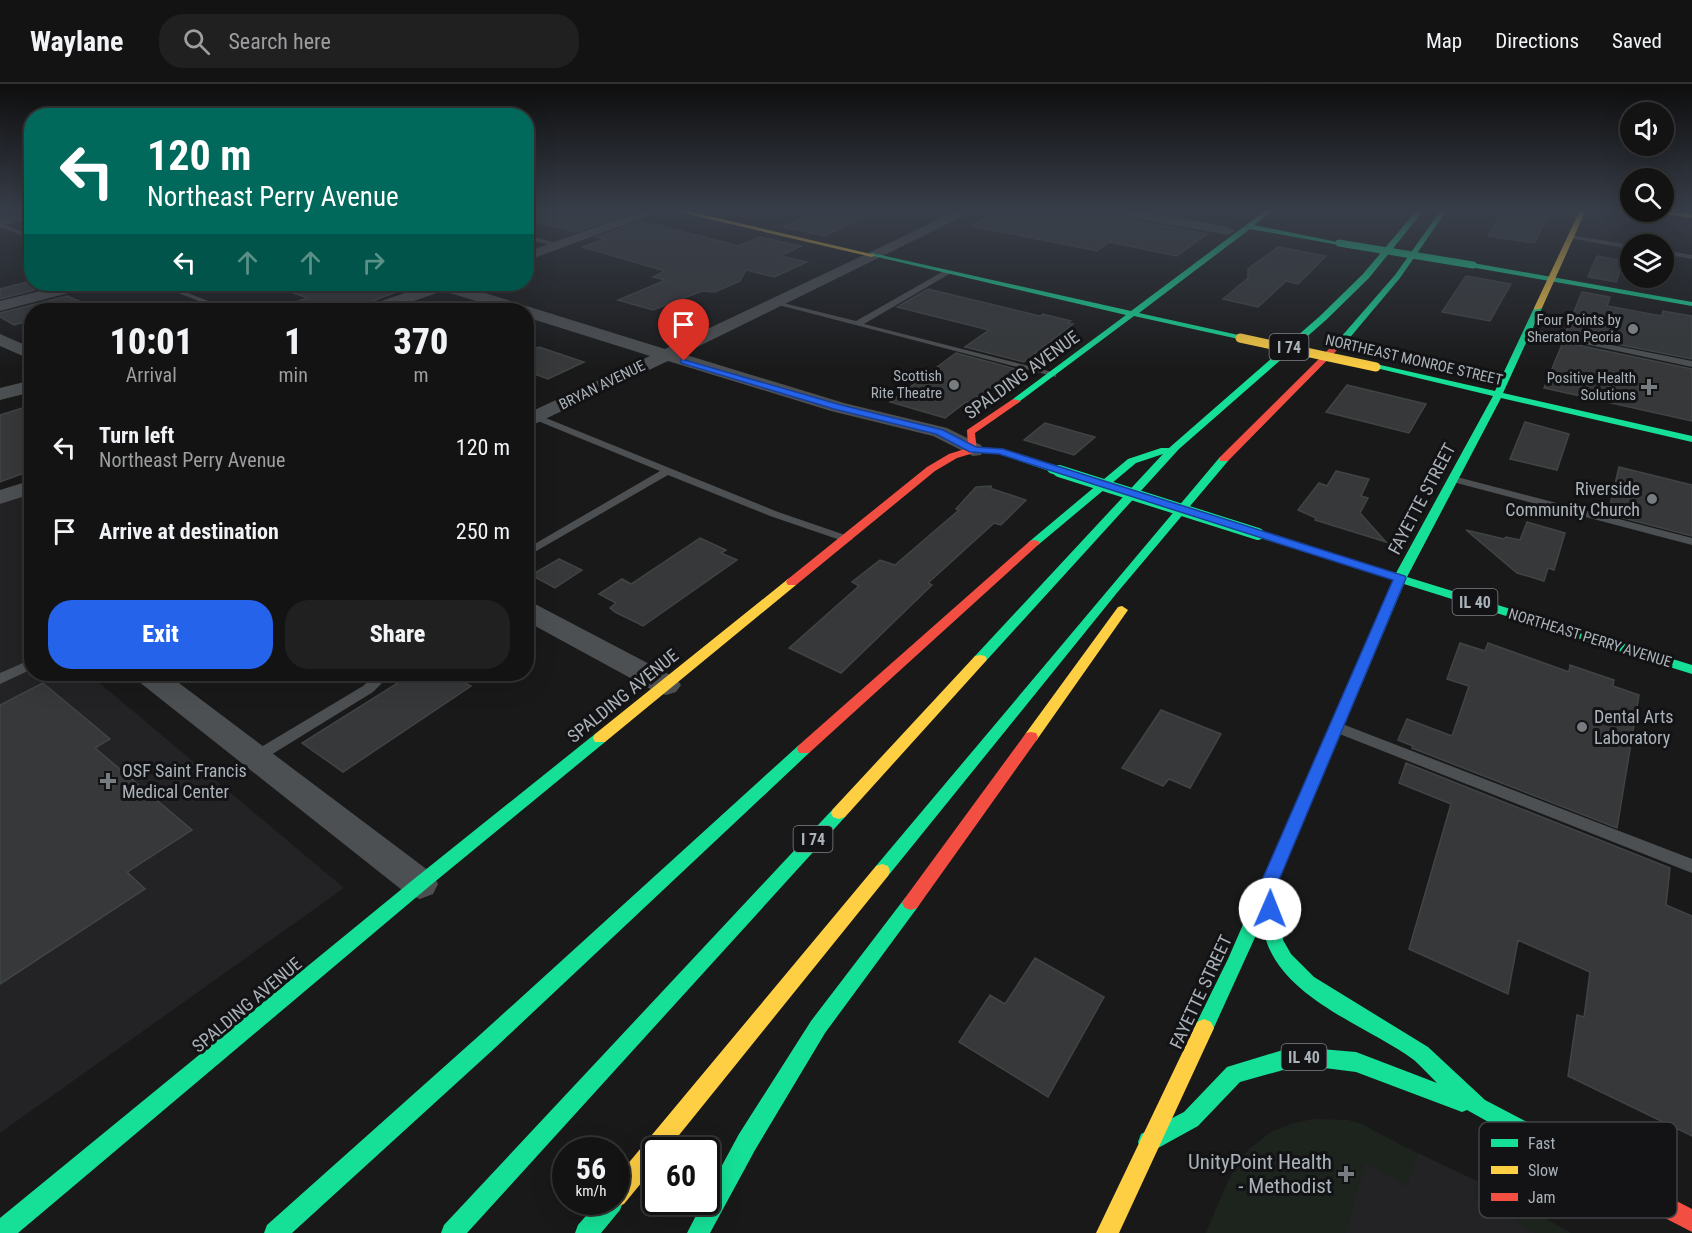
<!DOCTYPE html>
<style>
:root{--surface:#131313;--page:#202021;--text:#f1f3f6;--muted:#9d9ea0;--line:#323233;--accent:#2563eb}
body{margin:0;font-family:"Roboto Condensed",sans-serif;background:var(--page);color:var(--text);height:100vh;display:flex;flex-direction:column;font-size:22px;white-space:nowrap}
*{box-sizing:border-box;margin:0}
p{font-size:20px;color:var(--muted)}
.icon{flex:none;width:33px;height:33px;fill:none;stroke:currentColor;stroke-width:2;stroke-linecap:round;stroke-linejoin:round}
.map{position:relative;flex:1;overflow:hidden}
.panel{position:absolute;left:24px;top:219px;width:510px;height:378px;display:flex;flex-direction:column;background:var(--surface);border-radius:24px;box-shadow:0 6px 24px #0002,0 0 0 2px var(--line)}
.panel>*{flex:none}
.top-card{position:absolute;left:24px;top:24px;width:510px;height:183px;border-radius:24px;box-shadow:0 6px 24px #0002,0 0 0 2px var(--line);background:#00695c;color:#fff;overflow:hidden}
.fabs{position:absolute;left:1620px;top:18px;display:grid;gap:12px}
.fabs a{display:grid;place-items:center;width:54px;height:54px;border-radius:50%;background:var(--surface);box-shadow:0 6px 24px #0002,0 0 0 2px var(--line);font-size:30px}
.speed{position:absolute;left:552px;top:1053px;display:flex;gap:12px;font-size:30px;font-weight:700;text-align:center}
.speed>*{display:grid;place-content:center;width:78px;height:78px;border-radius:50%;background:var(--surface);box-shadow:0 6px 24px #0002,0 0 0 2px var(--line);line-height:1}
.speed small{font-size:15px;font-weight:400}
.speed .limit{border:3px solid #111;border-radius:9px;background:#fff;color:#111}
.pin{position:absolute;display:grid;place-items:center;width:51px;height:51px;color:#fff;margin:-62px -26px;border-radius:50% 50% 50% 0;rotate:-45deg;box-shadow:0 0 6px #0007}
.pin .icon{rotate:45deg}
.me{position:absolute;width:66px;margin:-33px;rotate:1deg;stroke-linejoin:round;filter:drop-shadow(0 0 4px #0008)}
.turn{display:flex;align-items:center;gap:21px;height:126px;padding:0 24px;font-size:27px}
.turn .icon{width:78px;height:78px;stroke-width:2.5}
.turn b{display:block;font-size:42px;line-height:51px}
.lanes{display:flex;align-items:center;height:57px;padding:0 24px;background:#0003;justify-content:center;gap:30px;direction:ltr}
.lanes .off{opacity:.35}
.eta{display:flex;justify-content:space-evenly;align-items:center;height:102px;text-align:center}
.eta b{font-size:36px;font-weight:800;line-height:42px}
.action{display:flex;gap:12px;margin-top:auto;padding:12px 24px}
.action a{flex:1;height:69px;border-radius:24px;background:var(--accent);color:#fff;font-size:24px;font-weight:800;line-height:69px;text-align:center}
.action a+a{background:var(--page);color:var(--text)}
ul{padding:0;list-style:none}
li{display:flex;align-items:center;gap:18px;height:84px;padding:0 24px}
li div{flex:1}
li b{display:block;font-size:22px}
li em{font-style:normal}
header{display:flex;align-items:center;gap:36px;box-sizing:border-box;height:84px;padding:0 30px;background:var(--surface);border-bottom:2px solid var(--line)}
header strong{font-size:28px}
nav{display:flex;gap:33px;margin-inline-start:auto;font-size:21px}
.search{width:420px;height:54px;background:var(--page);display:flex;align-items:center;gap:15px;box-sizing:border-box;padding:0 21px;border-radius:24px;color:var(--muted);font-size:22px}
.map>svg:first-child{display:block}
.built{fill:#232326}
.green{fill:#1d231d}
.building{fill:#363839;stroke:#414445;stroke-width:1.5}
.lines{fill:none;stroke-linecap:round;stroke-linejoin:round}
.lane{fill:#4d5052;fill-rule:evenodd}
.street{fill:#4d5052;fill-rule:evenodd}
.fast{fill:#16e098;fill-rule:evenodd}
.slow{fill:#ffcf43;fill-rule:evenodd}
.jam{fill:#f24e42;fill-rule:evenodd}
.fast-bridge-far2{stroke:#16e098;stroke-width:7}
.fast-bridge-far1{stroke:#16e098;stroke-width:9}
.fast-bridge{stroke:#16e098;stroke-width:12}
.slow-bridge{stroke:#ffcf43;stroke-width:9}
.route{fill:#2563eb;stroke:#184099;stroke-width:1.5}
.poi-dot{fill:#777c81;stroke:#131315;stroke-width:2}
.labels{text-anchor:middle;stroke-width:6;stroke-linejoin:round;paint-order:stroke}
.far-poi-label{font-size:15px;fill:#aab2b9;stroke:#131315;text-anchor:end}
.far-street-label{font-size:15px;fill:#aab2b9;stroke:#131315}
.shield{fill:#131315;stroke:#7d8288;stroke-width:1.5}
.shield-label{font-size:16px;font-weight:bold;fill:#aab2b9}
.street-label{font-size:18px;fill:#aab2b9;stroke:#131315}
.poi-label{font-size:18px;fill:#aab2b9;stroke:#131315;text-anchor:start}
.near-poi-label{font-size:21px;fill:#aab2b9;stroke:#131315;text-anchor:end}
.key{fill:#131315;stroke:#404346;stroke-width:1.5}
.key-label{font-size:16px;fill:#aab2b9}
</style>
<header>
<strong>Waylane</strong>
<div class="search"><svg class="icon" aria-label="search" viewBox="0 0 24 24"><circle cx="10" cy="10" r="6"/><path d="M15 15l6 6"/></svg>Search here</div>
<nav><a>Map</a><a>Directions</a><a>Saved</a></nav>
</header>
<div class="map">
<svg width="1692" height="1149" viewBox="0 0 1692 1149">
<rect width="100%" height="100%" fill="#191919"/>
<!-- built -->
<path class="built" d="M31,411L32,590H89L344,804L0,1049V420Z
M1314,1035L1348,1036L1477,1097L1571,1149H1206L1235,1083L1248,1066L1271,1048L1293,1039Z"/>
<!-- green -->
<path class="green" d="M1121,126H1190L1241,135L1228,145Z
M1314,1035L1348,1036L1362,1040L1418,1070L1406,1103L1365,1079L1346,1149H1206C1231,1089 1242,1048 1314,1035Z
M1477,1097L1571,1149H1536L1474,1114Z"/>
<!-- building -->
<path class="building" d="M526,126H596L620,132L576,148L526,135Z
M823,126H881L824,152L783,143Z
M1002,126H1097L1111,132L1207,150L1177,172L1109,158L1097,167L972,142Z
M1504,126H1552L1534,159L1488,152Z
M640,137L739,162L760,153L801,162L781,172L807,178L774,193L746,186L740,197L715,208L702,207L653,226L618,216L666,196L653,193L665,187L582,163L605,155L597,153Z
M1278,163L1326,172L1298,200L1286,197L1258,223L1223,215L1248,194V185Z
M1597,172L1624,177L1616,198L1588,193Z
M1466,192L1511,200L1490,237L1442,228Z
M31,197L32,200L46,203L0,215V205Z
M276,200H408L409,203L365,220L362,226H287L286,221L308,214L276,203Z
M928,205L1040,232L1043,230L1071,237L1068,239L1073,240L1024,278L965,263L989,246L897,223Z
M1582,208L1610,213L1607,222L1662,232L1663,227L1692,232V275L1565,250Z
M67,212L101,226H32V236L14,241L0,233V229Z
M1563,258L1692,285V337L1544,304Z
M539,263L584,278L548,295L526,287V268Z
M956,269L1016,285L973,317L966,318L945,334L890,318Z
M1347,301L1426,320L1409,349L1326,328Z
M32,321V386L0,398V331Z
M1525,338L1569,350L1557,386L1510,375Z
M1045,339L1095,353L1074,371L1024,356Z
M1619,383L1692,401V452L1608,430Z
M1336,387L1369,395L1361,412L1368,414L1360,429L1386,458L1315,436L1316,434L1298,426L1319,399L1327,402Z
M991,402L992,405L1026,416L1001,441L994,439L928,499L932,501L841,589L789,564L859,502L852,498L880,476L895,481L959,426L956,425L976,403Z
M1527,438L1565,449L1554,486L1548,484L1544,497L1517,489L1466,446L1504,455L1506,453L1520,456Z
M700,454L726,466L721,469L737,476L643,542L615,528L610,524L616,519L599,510L622,495L631,500Z
M559,475L582,486L555,504L531,491Z
M1460,559L1485,567L1488,559L1569,588L1570,581L1614,596L1613,602L1639,611L1617,744L1412,664L1413,662L1398,656L1407,635L1452,652L1469,602L1447,595Z
M412,590H449L471,602L343,688L302,659Z
M43,599L110,655L95,664L192,746L127,788L145,805L0,900V621Z
M1161,626L1221,650L1190,704L1169,695L1163,702L1122,684Z
M1406,679L1670,784L1666,821L1692,832V1052L1568,992L1577,931L1584,933L1590,888L1518,856L1508,910L1409,865L1451,720L1399,699Z
M1035,874L1104,913L1048,1013L959,958L990,911L1005,920Z"/>
<g class="lines">
<!-- lane -->
<path class="lane" d="M910,126H923L956,135L953,137Z
M0,139L32,151V155L0,143Z
M526,151L561,160L562,161L559,163L526,155Z
M1571,151L1630,161V165L1569,154Z
M1664,166L1692,171V175L1664,170Z
M944,187L951,189L864,240L1056,289V293L771,219L775,217L856,237Z
M155,200H164L232,226H222Z
M1526,244L1692,277V283L1529,248H1526Z
M536,330L778,428L851,453L853,455L847,458L843,457L770,432L668,391L526,473V465L660,387L533,335V331Z
M1453,392L1692,454V461L1449,397V393Z
M32,575V585L0,600V589Z
M376,590H391L373,608L261,677H251L248,673L251,669L363,602Z
M1337,638L1692,775V789L1332,647L1330,643L1332,639Z"/>
<!-- street -->
<path class="street" d="M644,126H664L526,177V168Z
M959,126H976L683,270L844,319L947,344L981,361L984,366L981,371L973,372L933,352L831,327L668,277L526,344V330L650,272L526,233V226H506L443,207L387,226H364L366,222L429,201V200H456L665,265Z
M1105,126H1135L1228,143L1235,147L1228,151L1111,130Z
M32,127V135L0,142V134Z
M68,200H93L91,203L0,227V217Z
M0,250L32,264V276L0,262Z
M32,296V308L0,316V304Z
M32,396V410L0,420V406Z
M526,518L535,520L676,594L681,601L676,608L666,611L656,608L526,537Z
M133,590H167L433,790L438,800L433,810L420,815L407,810L138,597Z"/>
<!-- fast -->
<path class="fast" d="M1266,126H1274L1254,141L1342,159L1339,161L1250,145L1139,229L1243,252V256L1134,232L1016,320L1013,319V315L1126,231L869,171L872,169L1131,227Z
M1417,126H1424L1369,194L1326,236L1179,365L985,578H975L973,575L975,572L1163,370L1136,379L1038,461H1030L1028,459L1030,457L1128,375L1161,364H1169L1320,232L1363,190Z
M1441,126H1447L1400,194L1347,257H1341V253L1395,191Z
M1473,179L1692,218V222L1470,183L1469,181Z
M1538,222L1542,224L1503,309L1692,352V358L1501,314L1407,493L1692,581V590L1404,500L1276,803L1283,856L1291,870L1314,893L1428,963L1485,1016L1619,1086L1622,1094L1619,1102L1611,1105L1603,1102L1467,1026L1462,1028L1356,988L1309,982L1283,986L1240,998L1198,1042L1149,1069L1141,1066L1138,1058L1141,1050L1184,1028L1227,983L1283,966L1309,964L1356,968L1437,999C1429,991 1422,983 1414,976C1362,938 1270,911 1262,838L1211,950L1204,953L1197,950L1194,944L1228,875L1393,496L1254,452L1252,450L1254,448H1262L1396,489L1493,312L1372,283L1376,280L1495,307L1534,224Z
M973,363L1004,365L1057,385L1052,388L999,370L969,368L968,366Z
M1224,372L1229,375L1228,377L1116,510L888,792L882,794L876,792L874,787L876,782L1220,373Z
M600,649L605,650L607,654L605,658L426,805L18,1149H0V1134L414,795L595,650Z
M804,660L809,661L811,665L809,669L496,963L292,1149H264L267,1141L482,949L799,661Z
M839,723L845,725L847,729L845,733L467,1149H441L444,1141L833,725Z
M911,812L917,814L920,819L917,824L825,949L755,1066L710,1149H687L703,1118H706V1111L739,1050L811,937L905,814Z
M616,1109L620,1110L623,1118L620,1126L601,1149H575L578,1141L598,1118H616Z"/>
<!-- slow -->
<path class="slow" d="M670,126H683L875,171L872,173Z
M1580,126H1586L1542,224L1535,226L1534,224Z
M1664,127L1692,130V134L1655,128Z
M792,494L796,495L798,498L796,501L605,658H595L593,654L595,650L788,495Z
M1122,522L1128,526L1036,657H1026L1024,653L1026,649L1118,523Z
M980,571L985,572L987,575L985,578L845,733L839,735L833,733L831,729L833,725L975,572Z
M882,780L888,782L890,787L888,792L667,1066H656V1081L624,1120L616,1123L608,1120L607,1118H616V1094L876,782Z
M1204,935L1211,938L1214,944L1119,1149H1096L1197,938Z"/>
<!-- jam -->
<path class="jam" d="M1341,253L1348,255L1228,377H1220V373Z
M1013,315L1021,317L975,349L977,368L957,374L935,387L796,501H788L786,498L788,495L927,383L949,370L968,364L967,346Z
M1034,456L1038,457L1040,459L1038,461L809,669H799L797,665L799,661L1030,457Z
M1031,648L1036,649L1038,653L1036,657L917,824L911,826L905,824L902,819L905,814L1026,649Z
M1611,1083L1692,1125V1148L1603,1102L1600,1094L1603,1086Z"/>
<!-- fast-bridge-far2 -->
<path class="fast-bridge-far2" d="M1339,159L1473,181"/>
<!-- fast-bridge-far1 -->
<path class="fast-bridge-far1" d="M1052,385L1064,389"/>
<!-- fast-bridge -->
<path class="fast-bridge" d="M1059,387L1258,450"/>
<!-- slow-bridge -->
<path class="slow-bridge" d="M1240,254L1376,283"/>
</g>
<!-- sky -->
<linearGradient id="sky" x2="0" y2="1"><stop stop-color="#0e0e0e"/><stop offset="0.44" stop-color="#383e49"/><stop offset="1" stop-color="#383e49" stop-opacity="0"/></linearGradient>
<rect width="1692" height="287" fill="url(#sky)"/>
<!-- route -->
<path class="route" d="M681,275L841,321L943,346L976,363L1003,365L1405,492L1406,494L1276,803L1279,825L1277,830L1270,832L1264,830L1259,803L1393,496L999,370L970,368L936,350L834,325L681,279Z"/>
<!-- markers -->
<g class="poi-dot">
<circle cx="1633" cy="245" r="6"/>
<circle cx="954" cy="301" r="6"/>
<path d="M1646 294h6v6h6v6h-6v6h-6v-6h-6v-6h6z"/>
<circle cx="1652" cy="415" r="6"/>
<circle cx="1582" cy="643" r="6"/>
<path d="M105 688h6v6h6v6h-6v6h-6v-6h-6v-6h6z"/>
<path d="M1343 1081h6v6h6v6h-6v6h-6v-6h-6v-6h6z"/>
</g>
<g class="labels">
<!-- far-poi labels -->
<g class="far-poi-label">
<text x="1621" y="241">Four Points by<tspan x="1621" dy="17">Sheraton Peoria</tspan></text>
<text x="942" y="297">Scottish<tspan x="942" dy="17">Rite Theatre</tspan></text>
<text x="1636" y="299">Positive Health<tspan x="1636" dy="17">Solutions</tspan></text>
</g>
<!-- far-street labels -->
<g class="far-street-label">
<text transform="translate(1414 276) rotate(13)" y="5">NORTHEAST MONROE STREET</text>
<text transform="translate(602 301) rotate(-26)" y="5">BRYAN AVENUE</text>
<text transform="translate(1590 554) rotate(17)" y="5">NORTHEAST PERRY AVENUE</text>
</g>
<!-- shield labels -->
<g class="shield">
<rect x="1269.5" y="250" width="39" height="26" rx="4.5"/>
<rect x="1452.5" y="505" width="45" height="26" rx="4.5"/>
<rect x="793.5" y="742" width="39" height="26" rx="4.5"/>
<rect x="1281.5" y="960" width="45" height="26" rx="4.5"/>
</g>
<g class="shield-label">
<text x="1289" y="269">I 74</text>
<text x="1475" y="524">IL 40</text>
<text x="813" y="761">I 74</text>
<text x="1304" y="979">IL 40</text>
</g>
<!-- street labels -->
<g class="street-label">
<text transform="translate(1022 291) rotate(-36)" y="6">SPALDING AVENUE</text>
<text transform="translate(1422 415) rotate(-62)" y="6">FAYETTE STREET</text>
<text transform="translate(623 612) rotate(-39)" y="6">SPALDING AVENUE</text>
<text transform="translate(1201 908) rotate(-65)" y="6">FAYETTE STREET</text>
<text transform="translate(247 921) rotate(-40)" y="6">SPALDING AVENUE</text>
</g>
<!-- poi labels -->
<g class="poi-label">
<text x="1640" y="411" text-anchor="end">Riverside<tspan x="1640" dy="21">Community Church</tspan></text>
<text x="1594" y="639">Dental Arts<tspan x="1594" dy="21">Laboratory</tspan></text>
<text x="122" y="693">OSF Saint Francis<tspan x="122" dy="21">Medical Center</tspan></text>
</g>
<!-- near-poi labels -->
<g class="near-poi-label">
<text x="1332" y="1085">UnityPoint Health<tspan x="1332" dy="24">- Methodist</tspan></text>
</g>
</g>
<!-- legend -->
<rect x="1479" y="1038" width="198" height="96" rx="9" class="key"/>
<rect x="1491" y="1055" width="27" height="8" fill="#16e098"/>
<rect x="1491" y="1082" width="27" height="8" fill="#ffcf43"/>
<rect x="1491" y="1109" width="27" height="8" fill="#f24e42"/>
<g class="key-label">
<text x="1528" y="1065">Fast</text>
<text x="1528" y="1092">Slow</text>
<text x="1528" y="1119">Jam</text>
</g>
</svg>
<div class="fabs">
<a><svg class="icon" aria-label="sound" viewBox="0 0 24 24"><path d="M4 9h4l5-4v14l-5-4H4zM17 9q2 3 0 6"/></svg></a>
<a><svg class="icon" aria-label="search" viewBox="0 0 24 24"><circle cx="10" cy="10" r="6"/><path d="M15 15l6 6"/></svg></a>
<a><svg class="icon" aria-label="layers" viewBox="0 0 24 24"><path d="M12 4l9 5-9 5-9-5zM3 14l9 5 9-5"/></svg></a>
</div>
<div class="speed"><div>56<small>km/h</small></div><div class="limit">60</div></div>
<div class="pin" style="left:684px;top:277px;background:#d93025"><svg class="icon" aria-label="arrive" viewBox="0 0 24 24"><path d="M6 21V4h12l-3 4 3 4H6"/></svg></div>
<svg class="me" style="left:1270px;top:825px" viewBox="-20 -20 40 40"><circle r="19" fill="#fff"/><path d="M0-13L10 11 0 6-10 11z" fill="#2563eb"/></svg>
<div class="top-card">
<div class="turn"><svg class="icon" aria-label="left" viewBox="0 0 24 24"><path d="M17 20v-9H6M10 6l-5 5 5 5"/></svg><div><b>120 m</b>Northeast Perry Avenue</div></div>
<div class="lanes"><svg class="icon" aria-label="left" viewBox="0 0 24 24"><path d="M17 20v-9H6M10 6l-5 5 5 5"/></svg><svg class="icon off" aria-label="ahead" viewBox="0 0 24 24"><path d="M12 20V5M6 11l6-6 6 6"/></svg><svg class="icon off" aria-label="ahead" viewBox="0 0 24 24"><path d="M12 20V5M6 11l6-6 6 6"/></svg><svg class="icon off" aria-label="right" viewBox="0 0 24 24"><path d="M7 20v-9h11M14 6l5 5-5 5"/></svg></div>
</div>
<section class="panel">
<div class="eta">
<div><b>10:01</b><p>Arrival</p></div>
<div><b>1</b><p>min</p></div>
<div><b>370</b><p>m</p></div>
</div>
<ul>
<li><svg class="icon" aria-label="left" viewBox="0 0 24 24"><path d="M17 20v-9H6M10 6l-5 5 5 5"/></svg><div><b>Turn left</b><p>Northeast Perry Avenue</p></div><em>120 m</em></li>
<li><svg class="icon" aria-label="arrive" viewBox="0 0 24 24"><path d="M6 21V4h12l-3 4 3 4H6"/></svg><div><b>Arrive at destination</b></div><em>250 m</em></li>
</ul>
<div class="action"><a>Exit</a><a>Share</a></div>
</section>
</div>
